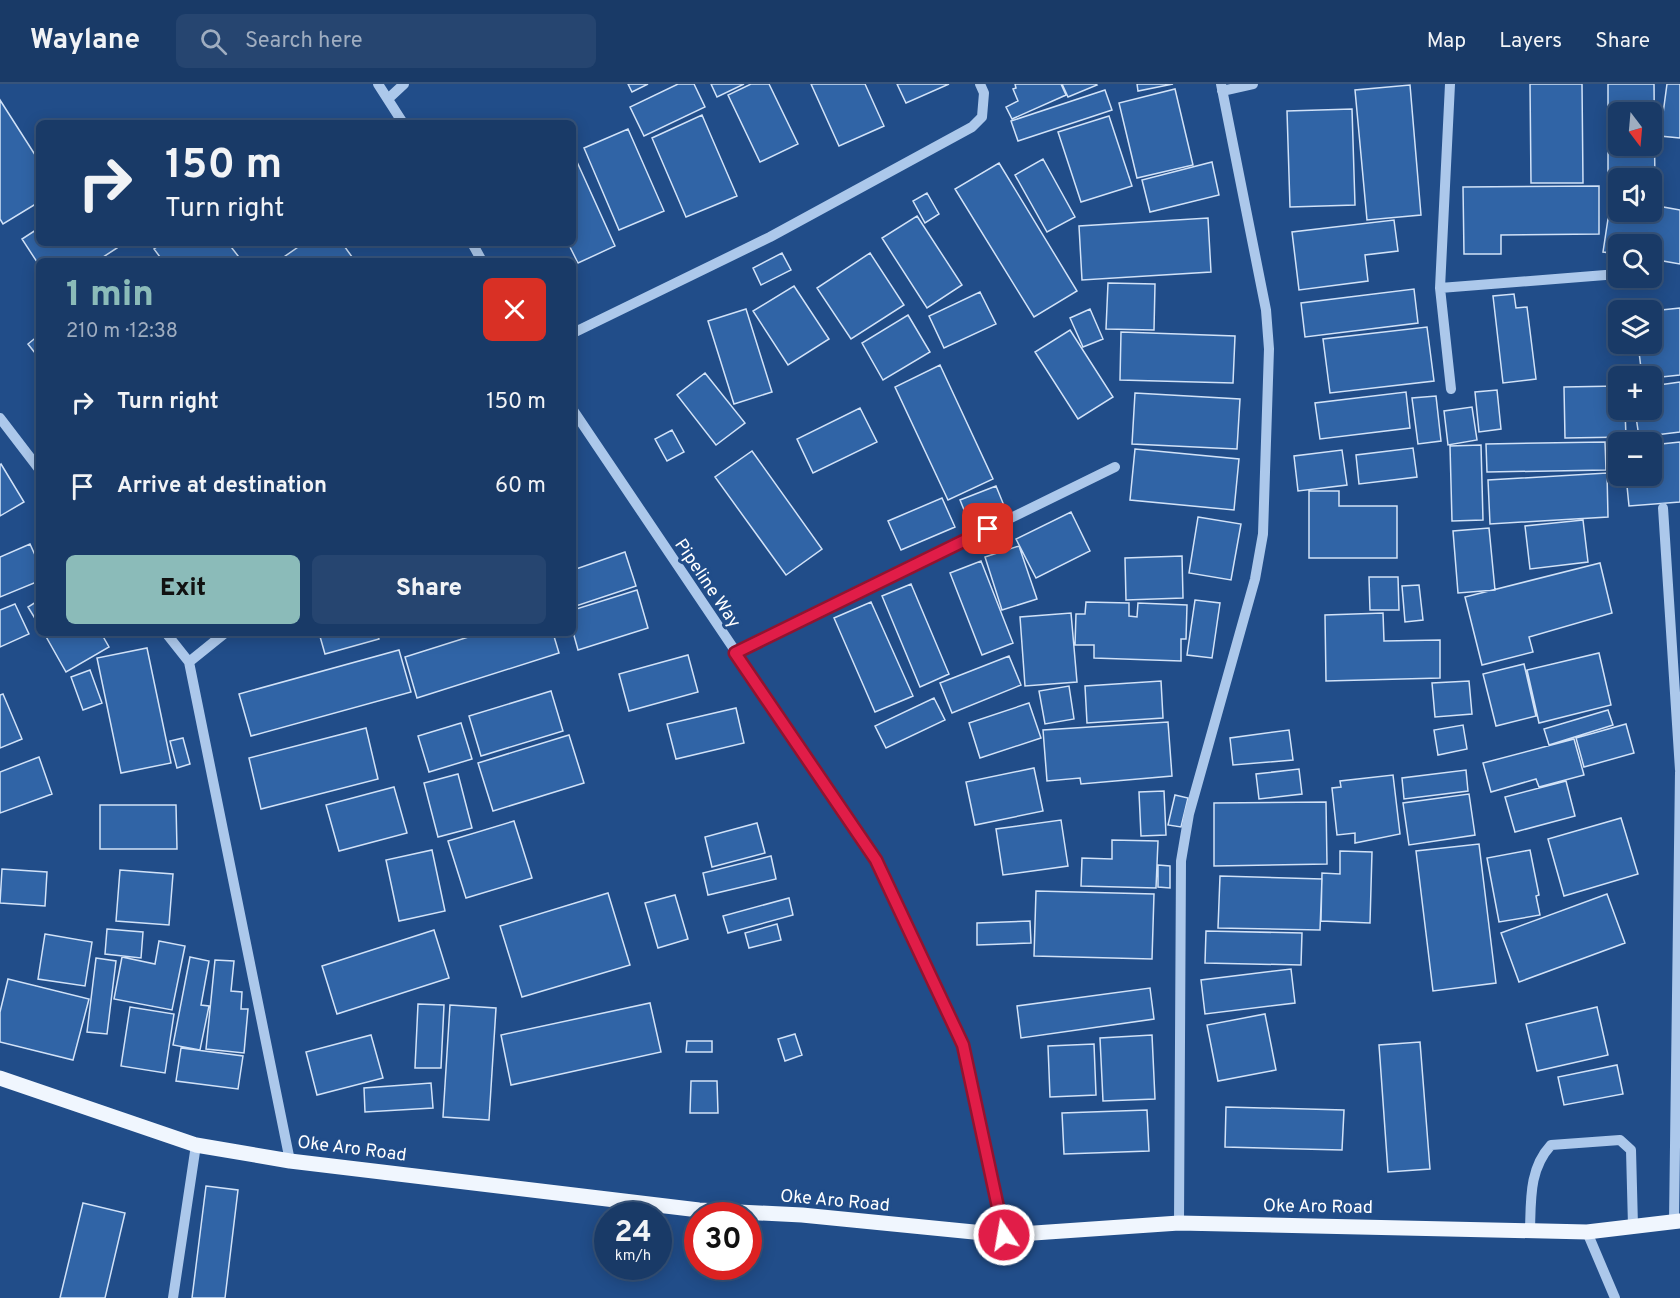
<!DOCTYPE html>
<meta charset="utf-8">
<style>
:root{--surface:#193a67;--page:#264570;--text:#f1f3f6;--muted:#9fadc0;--line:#37547b;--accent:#8bbbb9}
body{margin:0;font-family:Overpass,sans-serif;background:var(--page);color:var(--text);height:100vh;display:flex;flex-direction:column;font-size:22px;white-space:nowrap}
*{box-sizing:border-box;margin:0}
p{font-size:20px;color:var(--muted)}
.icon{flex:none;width:33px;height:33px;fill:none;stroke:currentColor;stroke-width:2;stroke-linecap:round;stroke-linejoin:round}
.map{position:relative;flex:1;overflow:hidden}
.drawer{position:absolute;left:36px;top:174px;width:540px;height:378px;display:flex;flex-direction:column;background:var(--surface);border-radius:9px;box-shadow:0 3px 15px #0003,0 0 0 2px var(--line)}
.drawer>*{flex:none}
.top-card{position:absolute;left:36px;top:36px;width:540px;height:126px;border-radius:9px;box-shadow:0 3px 15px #0003,0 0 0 2px var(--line);background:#193a67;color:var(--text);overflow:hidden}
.needle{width:39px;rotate:164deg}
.controls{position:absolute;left:1608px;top:18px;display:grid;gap:12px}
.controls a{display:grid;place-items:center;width:54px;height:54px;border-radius:9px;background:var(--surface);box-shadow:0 3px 15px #0003,0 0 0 2px var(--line);font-size:30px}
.speed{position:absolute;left:594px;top:1118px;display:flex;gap:12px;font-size:30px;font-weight:700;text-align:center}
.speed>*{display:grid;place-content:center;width:78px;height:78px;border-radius:50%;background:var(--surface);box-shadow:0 3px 15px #0003,0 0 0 2px var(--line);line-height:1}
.speed small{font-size:15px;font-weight:400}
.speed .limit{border:9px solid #d22;background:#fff;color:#111}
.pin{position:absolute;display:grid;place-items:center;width:51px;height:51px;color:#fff;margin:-26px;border-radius:12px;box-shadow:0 3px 9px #0006}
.me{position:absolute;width:66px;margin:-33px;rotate:348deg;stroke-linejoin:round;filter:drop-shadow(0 0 4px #0008)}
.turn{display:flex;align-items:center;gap:21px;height:126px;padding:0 30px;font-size:27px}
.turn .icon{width:78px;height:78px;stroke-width:2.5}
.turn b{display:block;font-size:42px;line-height:51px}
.round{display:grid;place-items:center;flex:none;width:63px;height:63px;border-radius:9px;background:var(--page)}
.head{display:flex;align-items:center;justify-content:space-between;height:102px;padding:0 30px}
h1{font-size:36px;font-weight:800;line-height:45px;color:var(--accent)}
.button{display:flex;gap:12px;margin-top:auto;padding:12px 30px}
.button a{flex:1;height:69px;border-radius:9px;background:var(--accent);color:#111;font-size:24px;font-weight:800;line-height:69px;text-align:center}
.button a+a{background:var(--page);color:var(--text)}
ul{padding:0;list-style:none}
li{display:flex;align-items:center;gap:18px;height:84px;padding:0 30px}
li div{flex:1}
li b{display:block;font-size:22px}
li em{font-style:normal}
header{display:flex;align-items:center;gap:36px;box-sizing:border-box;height:84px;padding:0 30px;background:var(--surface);border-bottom:2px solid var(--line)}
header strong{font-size:28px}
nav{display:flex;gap:33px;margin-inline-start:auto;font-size:21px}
.search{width:420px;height:54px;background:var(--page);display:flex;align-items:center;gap:15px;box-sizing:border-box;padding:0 21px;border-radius:9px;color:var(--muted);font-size:22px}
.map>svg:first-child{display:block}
.building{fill:#3064a6;stroke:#d1e2f8;stroke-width:1.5;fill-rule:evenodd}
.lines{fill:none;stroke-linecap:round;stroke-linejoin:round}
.minor{stroke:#acc8eb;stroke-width:10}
.major{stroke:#f0f6fe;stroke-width:15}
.route-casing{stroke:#92132f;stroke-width:15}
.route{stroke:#e11d48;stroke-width:10}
.labels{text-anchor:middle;stroke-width:6;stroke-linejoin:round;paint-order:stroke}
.street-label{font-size:18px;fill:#fff;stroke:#214d89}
</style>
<header>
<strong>Waylane</strong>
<div class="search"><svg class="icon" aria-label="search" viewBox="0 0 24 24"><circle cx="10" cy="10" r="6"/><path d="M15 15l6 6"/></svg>Search here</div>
<nav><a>Map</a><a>Layers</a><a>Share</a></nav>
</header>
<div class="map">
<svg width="1680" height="1214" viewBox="0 0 1680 1214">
<rect width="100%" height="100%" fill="#214d89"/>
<!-- building -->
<path class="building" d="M628,0H648L632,8Z
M678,0H694L705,23L644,52L630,23Z
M711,0H744L717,13Z
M751,0H769L798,60L760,78L728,11Z
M811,0H865L884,42L839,62Z
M897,0H949L906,19Z
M1015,0H1061L1066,11L1012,35L1006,23L1018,17L1013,5L1016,4Z
M1062,0H1096L1097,1L1068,13Z
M1137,0H1173L1138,7Z
M1530,0H1582L1583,99H1531Z
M1608,0H1654L1655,106H1652V94H1618V106L1608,107ZM1618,28H1652V62H1618Z
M1667,0H1680V54L1660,52Z
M1410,1L1421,131L1367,136L1355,6Z
M1175,5L1193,81L1137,94L1119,19Z
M1105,6L1112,26L1018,57L1011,37Z
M0,16L39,77V118L3,140L0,135Z
M1352,25L1355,121L1290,123L1287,27Z
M702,31L737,112L686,133L652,54Z
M1109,32L1132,102L1081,118L1058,48Z
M628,45L664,127L619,146L584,64Z
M573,69L615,162L578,179L568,159H573Z
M1043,75L1075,133L1047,148L1015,91Z
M1212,78L1219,111L1150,128L1142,96Z
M999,79L1077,207L1034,233L955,105Z
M1599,102V150L1501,151V170H1464L1463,103Z
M927,109L939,130L925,139L913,117Z
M1611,115L1618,116V128H1652V121L1680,126V180L1652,175V160H1618V170L1603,168Z
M917,132L962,201L927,224L882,154Z
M1208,134L1211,188L1082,196L1079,142Z
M1394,136L1398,167L1365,171L1368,197L1299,206L1292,148Z
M39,144V159H114L117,164L97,177H39V181L22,155Z
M163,159H228L242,177H163L154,165Z
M304,159H342L355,177H278Z
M782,169L791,186L761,201L753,184Z
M870,169L904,221L851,255L817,204Z
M1108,199L1155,200L1154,246L1106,245Z
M794,202L829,255L788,281L753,227Z
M1414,205L1418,239L1305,253L1301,219Z
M980,208L996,240L944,264L929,232Z
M1514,210L1516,224L1527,223L1536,295L1503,299L1493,212Z
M1680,224V291L1652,294L1642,292L1638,260H1652V227Z
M746,225L772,308L734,320L708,237Z
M1090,225L1103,255L1083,263L1070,234Z
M908,231L930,268L883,296L862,259Z
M1427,243L1434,297L1330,309L1323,255Z
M1070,246L1113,313L1078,335L1035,268Z
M1121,248L1235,252L1233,299L1120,296Z
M39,251V274L28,260Z
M940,281L993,395L948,416L895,303Z
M705,289L745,339L716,361L677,311Z
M1680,298V348L1639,353L1635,326H1652V302Z
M1618,302V326H1625L1626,353L1565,354L1564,303Z
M1497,306L1501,345L1479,348L1475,308Z
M1406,308L1410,344L1320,355L1315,319Z
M1135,309L1240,315L1237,365L1132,360Z
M1436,312L1441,357L1418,360L1412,314Z
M1472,323L1477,356L1448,361L1444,327Z
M860,324L877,358L813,389L797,355Z
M672,346L684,368L667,377L655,355Z
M1605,358L1606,386L1487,388L1486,360Z
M1680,358V418L1629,422L1626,392H1652V361Z
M1481,361L1483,436L1452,437L1450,362Z
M1413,364L1417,393L1359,400L1356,371Z
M1135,365L1239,375L1234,426L1130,416Z
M1342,366L1347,401L1298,407L1294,372Z
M752,367L822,465L786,491L715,393Z
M1,380L24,418L0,432V381Z
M1607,389L1608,433L1490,440L1488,396Z
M996,402L1005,424L969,438L960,416Z
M1309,407H1339V422H1397V474H1309Z
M942,414L955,443L901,466L888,437Z
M1071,428L1090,467L1036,494L1016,455Z
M1198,433L1241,440L1231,496L1189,489Z
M1583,436L1588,478L1530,485L1525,442Z
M1489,444L1495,506L1458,509L1453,447Z
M30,460L39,480V497L0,513V473Z
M1019,462L1037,515L1002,526L985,473Z
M625,468L636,502L573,523V486Z
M1182,472L1183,514L1126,516L1125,474Z
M981,477L1013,559L982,571L950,489Z
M1600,479L1612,529L1529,553L1533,568L1482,581L1465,513Z
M1369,493H1398L1399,526H1370Z
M911,500L949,590L920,603L882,512Z
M1419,501L1423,536L1405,538L1402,502Z
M637,506L648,544L578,566L573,548V526Z
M39,516V541L28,523Z
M1195,516L1220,519L1212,574L1187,571Z
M871,518L913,612L875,628L834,534Z
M1086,518L1129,519V532L1137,533L1138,519L1187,521L1186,555H1181V577L1094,574V561H1075L1076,530H1085Z
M15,520L29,550L0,563V526Z
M1071,529L1077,598L1025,602L1020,533Z
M1383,529L1384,557L1440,556V594L1326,597L1325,531Z
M44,549H101L109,563L66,588Z
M319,549H377L379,555L325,570Z
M481,549H553L559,569L417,614L405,573Z
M147,564L171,679L121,689L97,574Z
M399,566L411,608L251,652L239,610Z
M1599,569L1611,621L1539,639L1527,586Z
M688,571L698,608L629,627L619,590Z
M1009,572L1021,601L952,629L940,599Z
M1524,580L1536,632L1496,642L1483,590Z
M90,586L102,619L83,626L71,593Z
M1161,597L1163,634L1087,639L1085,602Z
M1469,597L1472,630L1435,633L1432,599Z
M1069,602L1074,635L1045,640L1039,607Z
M551,607L563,647L481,672L469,632Z
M3,610L22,655L0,664V611Z
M934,614L945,636L886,664L875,642Z
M1029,619L1041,654L980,674L969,639Z
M736,624L744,659L676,675L667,640Z
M1608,626L1613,641L1549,661L1544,645Z
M1168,638L1172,692L1081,700L1080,694L1047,697L1043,646Z
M461,639L472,675L429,688L418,652Z
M1626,640L1634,669L1584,683L1576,654Z
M1463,641L1467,665L1438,671L1434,646Z
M366,644L378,695L261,725L249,674Z
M1289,646L1293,676L1233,681L1230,654Z
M569,651L584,699L493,727L478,679Z
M183,654L190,680L177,684L170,657Z
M1574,655L1584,691L1539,703L1536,695L1491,708L1483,679Z
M39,673L52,710L0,729V688Z
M1034,684L1043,727L975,741L966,698Z
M1299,685L1302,710L1259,715L1256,690Z
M1466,686L1468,707L1404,715L1402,694Z
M458,690L472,744L438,753L424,699Z
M1393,691L1400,750L1355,759V749L1337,751L1332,704L1341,703L1340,697Z
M1566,697L1575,732L1515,748L1505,713Z
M394,703L407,749L339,767L326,721Z
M1164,707L1166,751L1141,752L1139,708Z
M1469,710L1475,751L1409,761L1403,719Z
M1175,711L1188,714L1181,743L1168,741Z
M1326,718L1327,780L1214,782V719Z
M100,721H176L177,765H100Z
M1621,734L1638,790L1564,812L1548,755Z
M1061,736L1068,782L1003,791L996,745Z
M514,737L532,794L466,814L448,757Z
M757,739L765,769L712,783L705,753Z
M1112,756L1158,757L1156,804L1081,802L1082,774L1112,775Z
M1479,760L1496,899L1433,907L1416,767Z
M432,766L445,827L399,837L386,776Z
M1530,766L1539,811L1536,812L1540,831L1499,838L1487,774Z
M1340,767L1372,768L1370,839L1321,837L1322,789L1340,790Z
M771,772L776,795L708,811L703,789Z
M1158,781L1170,782V804L1158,803Z
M2,785L47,788L45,822L0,819Z
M120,786L173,790L169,841L116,837Z
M1220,792L1322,795L1320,846L1218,844Z
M1036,807L1154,810L1152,875L1034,872Z
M608,809L630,881L522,913L500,842Z
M1607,810L1625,859L1519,898L1501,849Z
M675,811L688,855L658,864L645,819Z
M789,814L793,831L728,849L723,832Z
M1030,837L1031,859L977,861V839Z
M777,840L781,856L749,864L745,849Z
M107,845L143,848L141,874L105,870Z
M434,846L449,894L337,930L322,882Z
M1206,847L1302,849L1301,881L1205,879Z
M45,850L92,858L85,902L38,895Z
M159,857L185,862L172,926L114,915L122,873L155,880Z
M190,873L209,877L201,921L209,922L200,966L173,961Z
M96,874L116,877L107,950L87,948Z
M215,876L234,877L231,907L242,908L241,925H248L244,969L206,965Z
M1291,885L1295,919L1205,930L1201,896Z
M8,895L89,915L73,976L0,958V928Z
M1150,904L1154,935L1021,954L1017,922Z
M650,919L661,968L511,1001L501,951Z
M418,920L444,921L441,984H415Z
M450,921L496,924L489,1036L443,1033Z
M130,923L174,930L165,989L121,982Z
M1597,923L1608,971L1537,987L1526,940Z
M1265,930L1276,986L1218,997L1207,941Z
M795,950L802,971L785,977L778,955Z
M371,951L383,994L317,1011L306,968Z
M1152,951L1155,1015L1103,1017L1100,954Z
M687,957H712V968H686Z
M1420,958L1430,1085L1388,1088L1379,961Z
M1094,960L1096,1011L1050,1013L1048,962Z
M181,964L243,972L238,1005L176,997Z
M1617,981L1623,1010L1564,1021L1558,993Z
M691,997H717L718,1029H690Z
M431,999L433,1024L365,1028L364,1004Z
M1226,1023L1344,1026L1342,1066L1225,1063Z
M1147,1026L1149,1067L1064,1070L1062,1029Z
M206,1102L238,1106L225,1214H192Z
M83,1119L125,1129L105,1214H60Z"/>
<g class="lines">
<!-- minor -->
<path class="minor" d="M378,0L403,39
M1450,0L1440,204L1451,305
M1222,7L1253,0
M389,14L404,0
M472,159L482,177
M1652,187L1659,186
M1440,204L1618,190
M573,249L770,153L972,43L982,33L984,9L980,0
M573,326L876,776L963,961L1004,1151
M0,334L39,385
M1663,424L1680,686
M166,549L189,578L290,1077
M735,569L1115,383
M189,578L225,549
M1674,1137L1680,688
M1179,1139L1181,777L1189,730L1255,495L1263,450L1269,265L1266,226L1221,0
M1530,1146C1531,1115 1529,1085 1551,1061L1620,1056L1631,1066L1633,1142
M1587,1148L1615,1214
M173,1214L196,1061"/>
<!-- major -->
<path class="major" d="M0,994L196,1061L290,1077L699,1126L802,1131L1004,1151L1179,1139L1587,1148L1680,1137"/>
</g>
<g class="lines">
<defs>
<path id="route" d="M988,445L735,569L876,776L963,961L1004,1151"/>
</defs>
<!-- route casing -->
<use href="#route" class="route-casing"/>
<!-- route -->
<use href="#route" class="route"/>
</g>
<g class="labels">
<!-- street labels -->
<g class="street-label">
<text transform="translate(708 499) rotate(56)" y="6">Pipeline Way</text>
<text transform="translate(352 1064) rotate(7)" y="6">Oke Aro Road</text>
<text transform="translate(835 1116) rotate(5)" y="6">Oke Aro Road</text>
<text transform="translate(1318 1122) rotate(1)" y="6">Oke Aro Road</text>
</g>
</g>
</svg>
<div class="controls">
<a><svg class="needle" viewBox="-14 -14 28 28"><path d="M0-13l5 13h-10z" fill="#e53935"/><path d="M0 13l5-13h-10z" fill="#9fadc0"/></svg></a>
<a><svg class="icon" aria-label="sound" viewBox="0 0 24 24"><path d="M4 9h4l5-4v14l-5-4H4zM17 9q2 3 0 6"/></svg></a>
<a><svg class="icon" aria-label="search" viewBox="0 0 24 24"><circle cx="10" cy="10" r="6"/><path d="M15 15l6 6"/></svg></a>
<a><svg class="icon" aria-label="layers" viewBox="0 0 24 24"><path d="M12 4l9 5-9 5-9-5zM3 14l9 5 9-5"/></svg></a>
<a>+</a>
<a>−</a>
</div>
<div class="speed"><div>24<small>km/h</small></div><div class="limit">30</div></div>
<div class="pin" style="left:988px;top:445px;background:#d93025"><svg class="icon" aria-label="arrive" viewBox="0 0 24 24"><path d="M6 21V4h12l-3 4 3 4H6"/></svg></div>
<svg class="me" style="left:1004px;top:1151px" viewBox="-20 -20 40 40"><circle r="17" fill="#e11d48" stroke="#fff" stroke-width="3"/><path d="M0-11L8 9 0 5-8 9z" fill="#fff"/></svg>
<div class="top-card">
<div class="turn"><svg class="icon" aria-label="right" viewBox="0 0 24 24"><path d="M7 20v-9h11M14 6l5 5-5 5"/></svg><div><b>150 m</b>Turn right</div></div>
</div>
<section class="drawer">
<div class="head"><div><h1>1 min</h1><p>210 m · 12:38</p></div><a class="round" style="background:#d93025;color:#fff"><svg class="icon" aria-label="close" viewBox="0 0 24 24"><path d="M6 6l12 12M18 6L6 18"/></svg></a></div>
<ul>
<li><svg class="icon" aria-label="right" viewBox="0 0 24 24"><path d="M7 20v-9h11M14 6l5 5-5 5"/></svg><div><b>Turn right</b></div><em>150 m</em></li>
<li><svg class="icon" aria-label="arrive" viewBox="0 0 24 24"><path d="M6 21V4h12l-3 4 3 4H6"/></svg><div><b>Arrive at destination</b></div><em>60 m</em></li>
</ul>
<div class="button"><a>Exit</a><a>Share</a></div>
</section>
</div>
